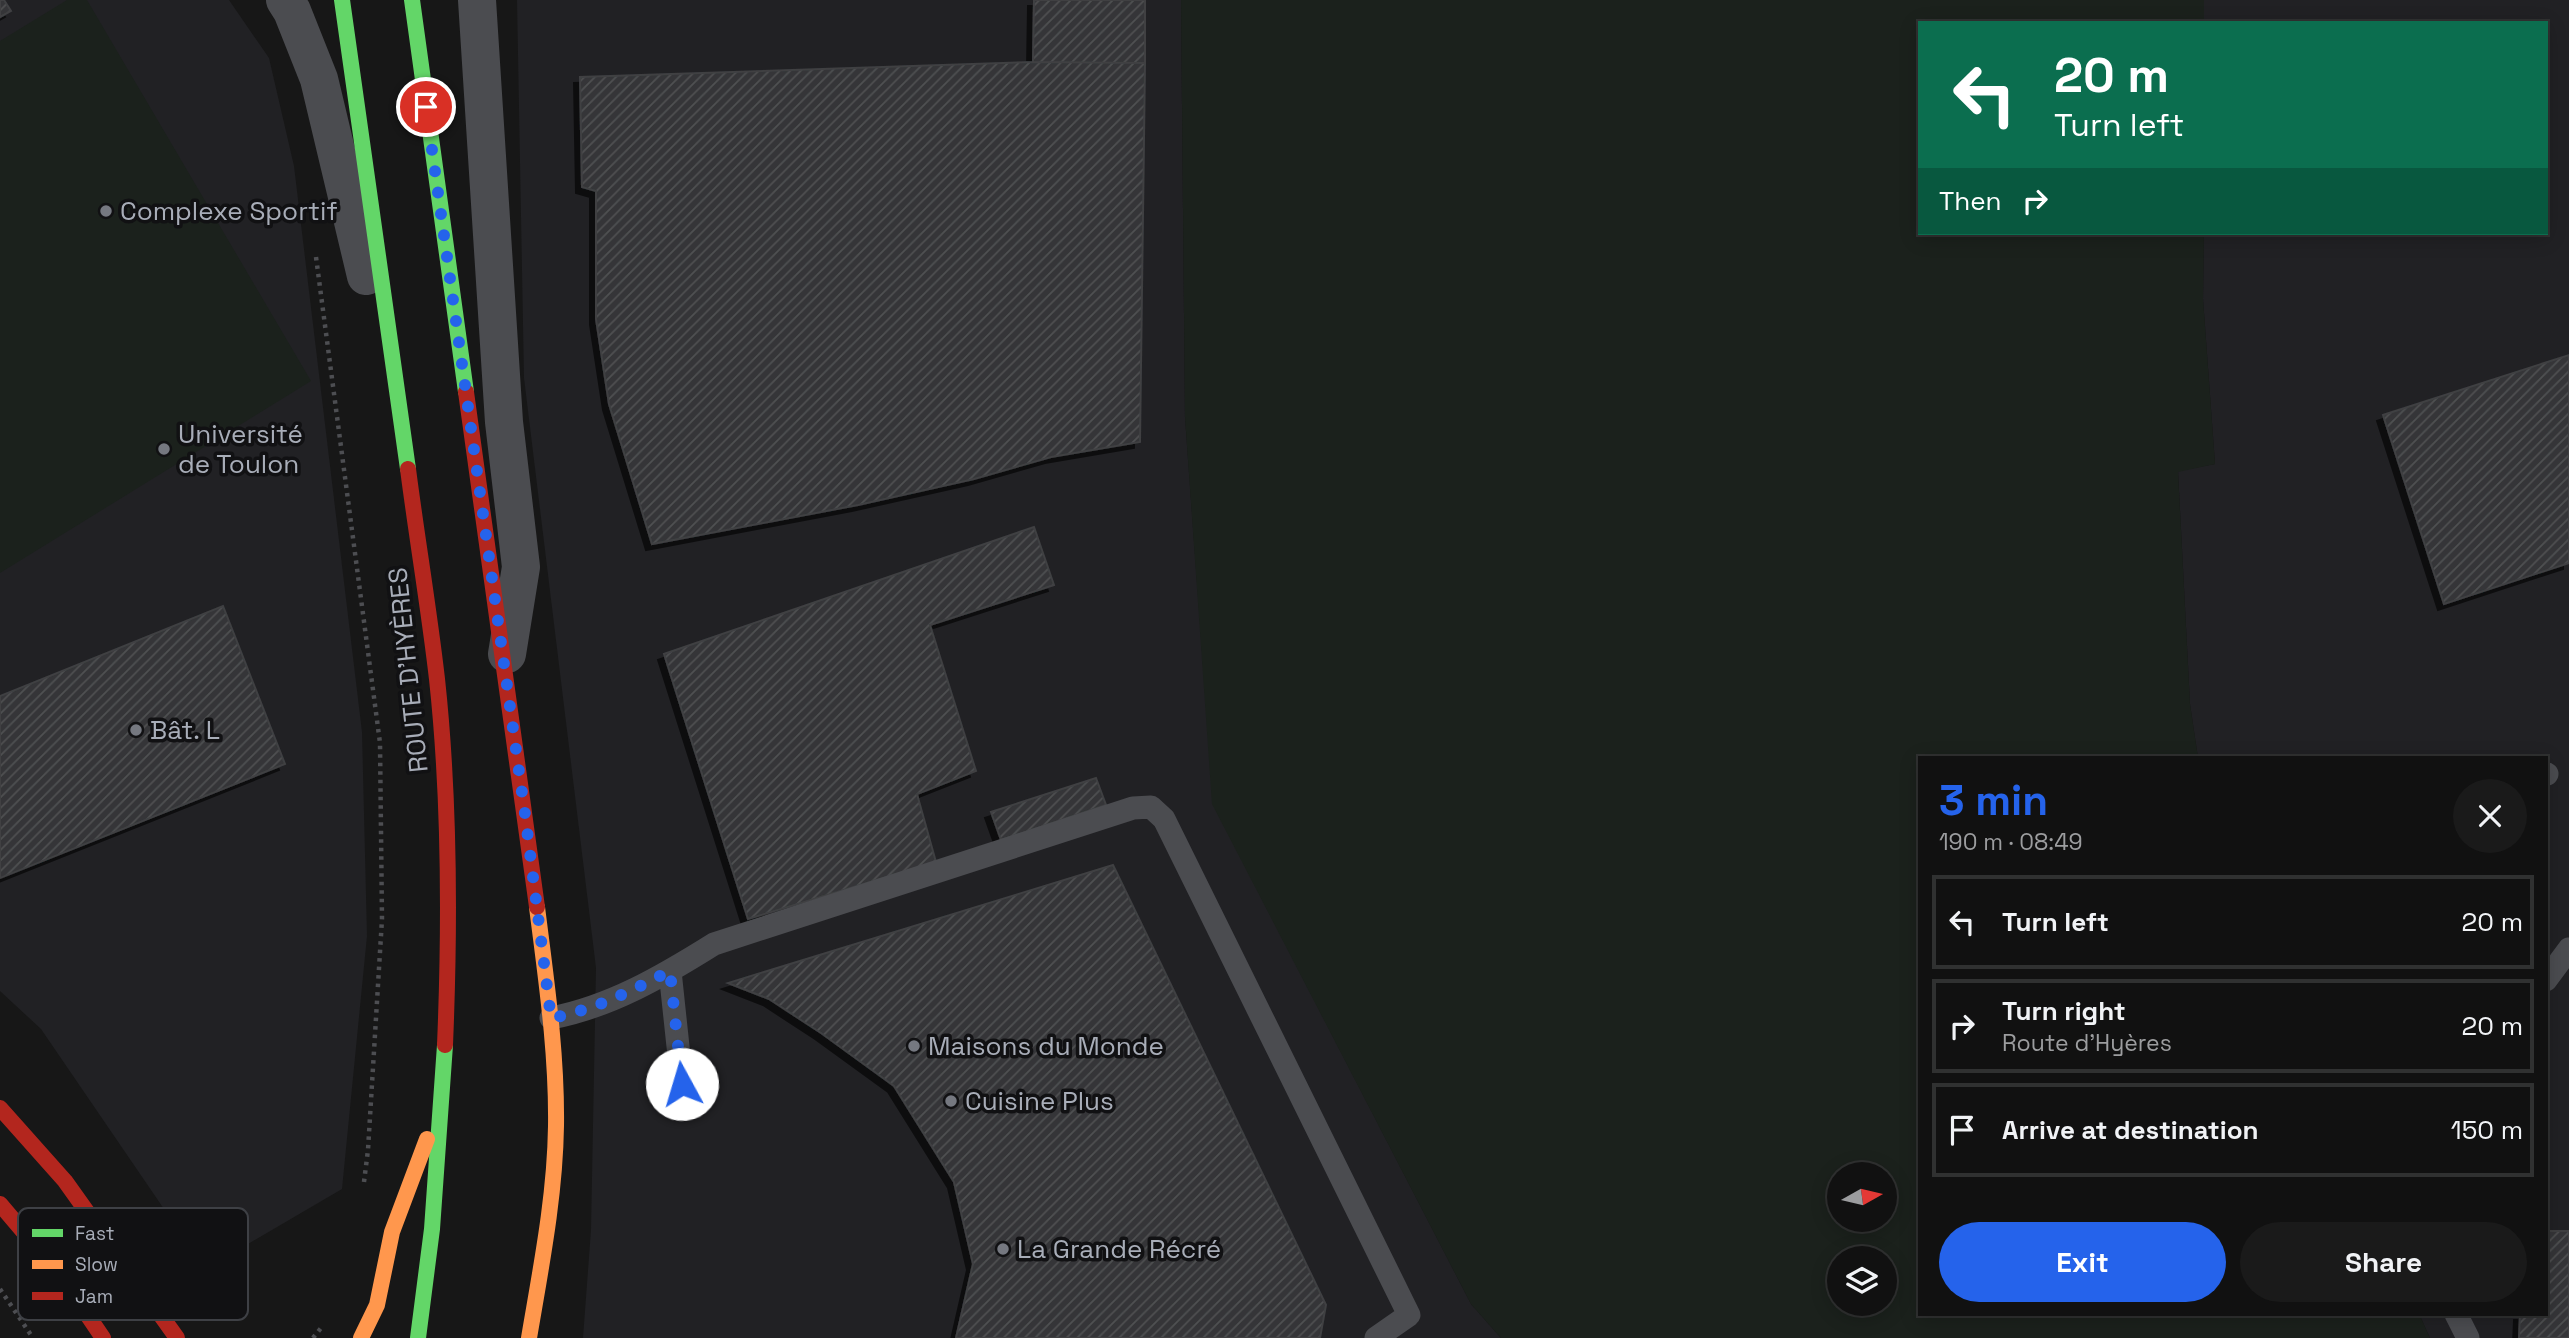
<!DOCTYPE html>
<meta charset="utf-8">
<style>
:root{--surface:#111;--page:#1a1a1a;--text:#f1f3f6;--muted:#9c9d9f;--line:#303131;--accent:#2563eb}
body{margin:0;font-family:"Space Grotesk",sans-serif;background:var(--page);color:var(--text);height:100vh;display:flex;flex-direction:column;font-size:26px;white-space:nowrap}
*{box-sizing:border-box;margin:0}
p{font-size:23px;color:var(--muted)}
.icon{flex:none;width:38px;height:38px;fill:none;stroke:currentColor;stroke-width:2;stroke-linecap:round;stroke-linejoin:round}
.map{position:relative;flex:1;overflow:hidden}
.details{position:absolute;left:1918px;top:756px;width:630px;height:560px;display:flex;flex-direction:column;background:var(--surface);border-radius:0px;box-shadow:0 4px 18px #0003,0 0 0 2px var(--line)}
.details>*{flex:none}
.hud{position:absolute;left:1918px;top:21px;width:630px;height:214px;border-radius:0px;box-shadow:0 4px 18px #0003,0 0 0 2px var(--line);background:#0b6e4f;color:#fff;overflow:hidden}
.needle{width:46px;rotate:82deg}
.fabs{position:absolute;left:1827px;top:1162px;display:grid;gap:14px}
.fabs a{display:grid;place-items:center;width:70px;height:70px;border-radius:50%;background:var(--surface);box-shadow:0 4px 18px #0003,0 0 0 2px var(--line);font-size:35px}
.pin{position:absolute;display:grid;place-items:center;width:60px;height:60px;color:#fff;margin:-30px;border:4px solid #fff;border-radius:50%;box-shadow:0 2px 7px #0007}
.me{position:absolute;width:77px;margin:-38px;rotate:354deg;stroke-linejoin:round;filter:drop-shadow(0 0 5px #0008)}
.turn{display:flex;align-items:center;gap:24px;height:147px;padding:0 21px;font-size:32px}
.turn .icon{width:91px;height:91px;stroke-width:2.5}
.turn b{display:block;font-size:49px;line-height:60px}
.then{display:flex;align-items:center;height:66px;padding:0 21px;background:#0003;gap:14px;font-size:26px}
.round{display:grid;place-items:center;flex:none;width:74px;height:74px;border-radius:37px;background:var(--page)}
.summary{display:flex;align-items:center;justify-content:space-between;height:119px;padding:0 21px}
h1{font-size:42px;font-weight:700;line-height:52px;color:var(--accent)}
.button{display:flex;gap:14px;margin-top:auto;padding:14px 21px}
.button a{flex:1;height:80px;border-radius:42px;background:var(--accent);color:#fff;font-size:28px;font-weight:700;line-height:80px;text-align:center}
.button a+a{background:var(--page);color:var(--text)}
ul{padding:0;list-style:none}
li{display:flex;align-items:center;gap:21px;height:94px;margin:0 14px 10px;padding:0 7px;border:4px solid var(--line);border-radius:0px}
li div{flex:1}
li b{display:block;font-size:26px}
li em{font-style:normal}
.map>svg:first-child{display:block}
.built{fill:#212124}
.grass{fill:#1b211c;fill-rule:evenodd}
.building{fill:url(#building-hatch);stroke:#3f4043;stroke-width:2;filter:url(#shadow)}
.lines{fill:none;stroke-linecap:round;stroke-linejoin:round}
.path{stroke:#4d4e52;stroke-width:4.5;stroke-dasharray:3.5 5;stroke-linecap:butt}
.lane{stroke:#4b4c50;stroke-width:23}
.street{stroke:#4b4c50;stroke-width:38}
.fast{stroke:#63d668;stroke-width:16}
.slow{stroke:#ff974d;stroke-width:16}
.jam{stroke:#b3261e;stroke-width:16}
.route{stroke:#2563eb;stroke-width:12;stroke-dasharray:0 21.6}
.poi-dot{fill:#757880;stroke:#111113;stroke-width:2.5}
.labels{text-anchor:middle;stroke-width:7;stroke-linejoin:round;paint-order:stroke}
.poi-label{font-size:26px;fill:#a8adb8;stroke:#111113;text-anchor:start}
.street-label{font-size:26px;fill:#a8adb8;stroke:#111113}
.key{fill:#111113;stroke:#3e4045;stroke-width:2}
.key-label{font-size:19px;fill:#a8adb8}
</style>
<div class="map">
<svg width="2569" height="1338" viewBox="0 0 2569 1338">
<defs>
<pattern id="building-hatch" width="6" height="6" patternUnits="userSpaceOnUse" patternTransform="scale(1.75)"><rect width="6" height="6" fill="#343537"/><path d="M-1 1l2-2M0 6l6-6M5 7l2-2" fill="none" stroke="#4f5052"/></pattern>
<filter id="shadow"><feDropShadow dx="-6" dy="6" stdDeviation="0" flood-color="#0009"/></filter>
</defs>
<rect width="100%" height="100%" fill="#171717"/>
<!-- built -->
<path class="built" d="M0,0H229L269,58L294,166L362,732L367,936L342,1189L205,1269L41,1029L0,991Z
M517,0H1181L1185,417L1213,804L1471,1304L1501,1338H583L591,1230L596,968L524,378Z
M2204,0H2569V1338H2430L2419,1314H2546V758H2198L2190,704L2178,471L2215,464L2203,299L2204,233H2546V23H2204Z"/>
<!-- grass -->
<path class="grass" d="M67,0H87L311,381L0,573V41Z
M1181,0H2204V23H1920V233H2204L2203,299L2215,464L2178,472L2190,704L2198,758H1920V1314H2419L2430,1338H1501L1471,1304L1212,804L1185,417ZM1839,1174H1885V1220H1839ZM1839,1258H1885V1304H1839Z"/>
<!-- building -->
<path class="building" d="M0,0H4L11,11L0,17Z
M1034,0H1145V63L1033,62Z
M1033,62L1145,63L1140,442L1051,457L974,479L858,505L652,544L609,404L596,319V191L582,187L580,77Z
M2569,355V563L2444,604L2383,415Z
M1034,527L1054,585L930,625L976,771L917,794L936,862L748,919L664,654Z
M223,606L285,764L0,878V696Z
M1096,778L1106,805L1001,840L991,812Z
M1113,865L1326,1305L1320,1338H956L973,1264L954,1182L894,1086L821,1033L769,999L728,983Z
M2546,1231H2569V1338H2519L2520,1314H2546Z"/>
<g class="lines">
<!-- path -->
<path class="path" d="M316,257L380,743L382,919L368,1150L364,1182
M0,1289L33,1338
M313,1338L321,1328"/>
<!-- lane -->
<path class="lane" d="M2546,774H2547
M670,971L682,1084
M2546,980L2569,949
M551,1018C610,1007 663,976 714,944L1133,808L1151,807L1164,819L1409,1315L1376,1338
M2456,1314L2468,1338"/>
<!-- street -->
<path class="street" d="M285,0L292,11L319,79L366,276
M477,0L504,422L521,567L507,654"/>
<!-- fast -->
<path class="fast" d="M342,0L408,469
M412,0L466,392
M418,1338L432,1229L445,1045"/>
<!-- slow -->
<path class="slow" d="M361,1338L377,1305L392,1232L427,1139
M529,1338C541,1267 555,1197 556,1126C557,1052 546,979 537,907"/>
<!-- jam -->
<path class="jam" d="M466,392L537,907
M408,469C417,539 429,609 437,679C450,800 450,924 445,1045
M0,1108L65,1181L177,1338
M0,1204L61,1276L103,1338"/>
</g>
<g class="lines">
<!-- route -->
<path class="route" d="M426,107L525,814L551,1018C595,1010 630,991 670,971L682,1084"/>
</g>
<!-- markers -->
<g class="poi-dot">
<circle cx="106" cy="211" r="7"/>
<circle cx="164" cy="449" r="7"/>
<circle cx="136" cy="730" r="7"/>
<circle cx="914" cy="1046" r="7"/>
<circle cx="951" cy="1101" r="7"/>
<circle cx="1003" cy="1249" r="7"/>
</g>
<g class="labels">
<!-- poi labels -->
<g class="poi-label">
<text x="120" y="220">Complexe Sportif</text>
<text x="178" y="443">Université<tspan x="178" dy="30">de Toulon</tspan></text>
<text x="150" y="739">Bât. L</text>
<text x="928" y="1055">Maisons du Monde</text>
<text x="965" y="1110">Cuisine Plus</text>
<text x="1017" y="1258">La Grande Récré</text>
</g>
<!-- street labels -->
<g class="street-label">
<text transform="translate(408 670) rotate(-96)" y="9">ROUTE D'HYÈRES</text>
</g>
</g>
<!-- legend -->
<rect x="18" y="1208" width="230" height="112" rx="10" class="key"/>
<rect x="32" y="1229" width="31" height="8" fill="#63d668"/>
<rect x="32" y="1260" width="31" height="9" fill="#ff974d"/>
<rect x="32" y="1292" width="31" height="8" fill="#b3261e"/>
<g class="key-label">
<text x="75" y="1240">Fast</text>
<text x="75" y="1271">Slow</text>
<text x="75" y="1303">Jam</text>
</g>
</svg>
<div class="fabs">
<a><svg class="needle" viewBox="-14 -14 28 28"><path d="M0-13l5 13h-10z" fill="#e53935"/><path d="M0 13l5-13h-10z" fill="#9c9d9f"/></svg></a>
<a><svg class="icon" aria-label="layers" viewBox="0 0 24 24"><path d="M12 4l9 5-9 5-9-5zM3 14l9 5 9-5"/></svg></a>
</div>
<div class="pin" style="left:426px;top:107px;background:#d93025"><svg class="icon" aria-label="arrive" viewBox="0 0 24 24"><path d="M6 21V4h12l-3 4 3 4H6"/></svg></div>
<svg class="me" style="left:682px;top:1084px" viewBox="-20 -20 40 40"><circle r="19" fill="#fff"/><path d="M0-13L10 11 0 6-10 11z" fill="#2563eb"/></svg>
<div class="hud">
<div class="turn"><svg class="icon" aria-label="left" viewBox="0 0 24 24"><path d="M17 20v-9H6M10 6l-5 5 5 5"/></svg><div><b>20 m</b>Turn left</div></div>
<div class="then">Then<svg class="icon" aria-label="right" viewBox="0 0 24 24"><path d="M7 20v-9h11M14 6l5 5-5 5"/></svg></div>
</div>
<section class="details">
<div class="summary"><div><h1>3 min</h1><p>190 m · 08:49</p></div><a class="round"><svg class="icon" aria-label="close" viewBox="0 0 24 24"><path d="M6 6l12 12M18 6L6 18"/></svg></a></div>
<ul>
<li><svg class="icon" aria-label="left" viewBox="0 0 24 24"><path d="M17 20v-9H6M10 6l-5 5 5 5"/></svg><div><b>Turn left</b></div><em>20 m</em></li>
<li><svg class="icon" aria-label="right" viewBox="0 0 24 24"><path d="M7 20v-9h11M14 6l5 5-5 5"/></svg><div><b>Turn right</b><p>Route d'Hyères</p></div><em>20 m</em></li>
<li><svg class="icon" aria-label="arrive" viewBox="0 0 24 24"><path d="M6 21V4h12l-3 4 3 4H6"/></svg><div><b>Arrive at destination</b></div><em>150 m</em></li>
</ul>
<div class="button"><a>Exit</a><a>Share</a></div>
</section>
</div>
